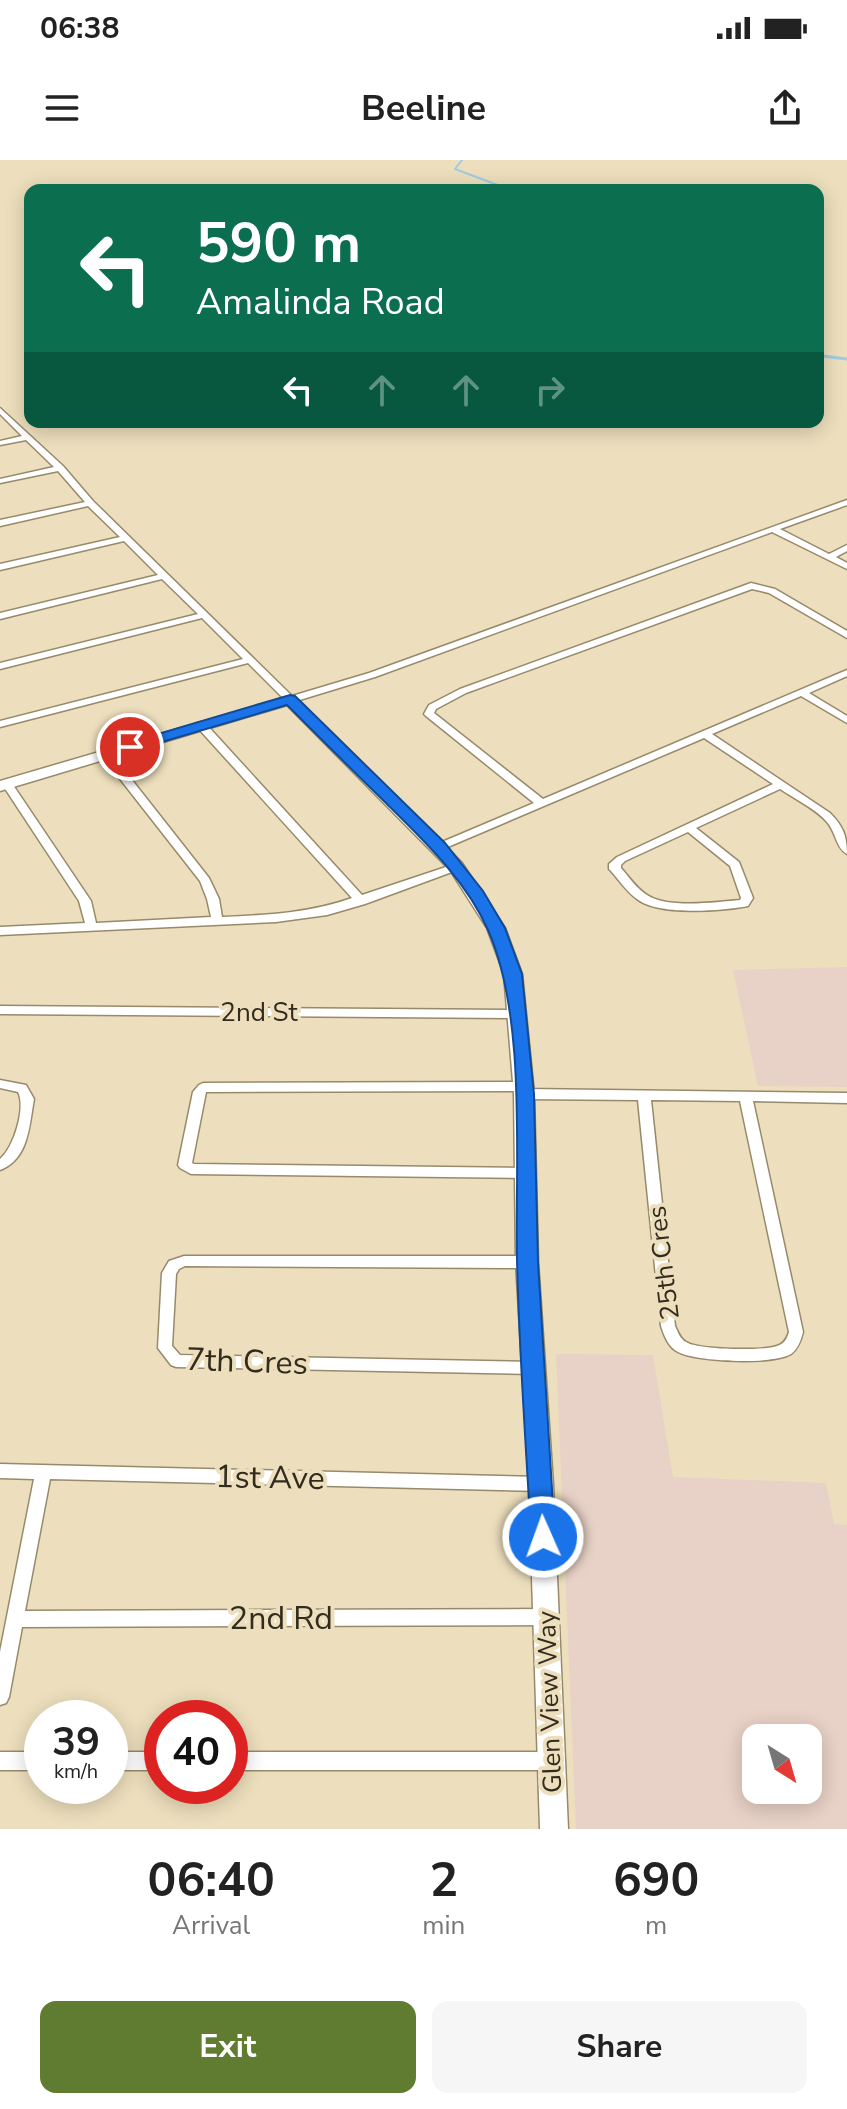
<!DOCTYPE html>
<style>
:root{--surface:#fff;--page:#f6f6f6;--text:#222;--muted:#767676;--accent:#5f7c31}
body{margin:0;font-family:"Nunito Sans",sans-serif;background:var(--page);color:var(--text);height:100vh;display:flex;flex-direction:column;font-size:30px;white-space:nowrap}
*{box-sizing:border-box;margin:0}
p{font-size:26px;color:var(--muted)}
.icon{flex:none;width:44px;height:44px;fill:none;stroke:currentColor;stroke-width:2;stroke-linecap:round;stroke-linejoin:round}
.map{position:relative;height:1669px;overflow:hidden}
.side{display:flex;flex-direction:column;background:var(--surface);flex:1}
.side>*{flex:none}
.top-card{position:absolute;left:24px;top:24px;width:800px;height:244px;border-radius:16px;box-shadow:0 4px 20px #0003;background:#0b6e4f;color:#fff;overflow:hidden}
.needle{width:52px;rotate:143deg}
.buttons{position:absolute;left:742px;top:1564px;display:grid;gap:16px}
.buttons a{display:grid;place-items:center;width:80px;height:80px;border-radius:16px;background:var(--surface);box-shadow:0 4px 20px #0003;font-size:40px}
.speed{position:absolute;left:24px;top:1540px;display:flex;gap:16px;font-size:40px;font-weight:700;text-align:center}
.speed>*{display:grid;place-content:center;width:104px;height:104px;border-radius:50%;background:var(--surface);box-shadow:0 4px 20px #0003;line-height:1}
.speed small{font-size:20px;font-weight:400}
.speed .limit{border:12px solid #d22;background:#fff;color:#111}
.pin{position:absolute;display:grid;place-items:center;width:68px;height:68px;color:#fff;margin:-34px;border:4px solid #fff;border-radius:50%;box-shadow:0 2px 8px #0007}
.me{position:absolute;width:88px;margin:-44px;rotate:358deg;stroke-linejoin:round;filter:drop-shadow(0 0 6px #0008)}
.turn{display:flex;align-items:center;gap:28px;height:168px;padding:0 40px;font-size:36px}
.turn .icon{width:104px;height:104px;stroke-width:2.5}
.turn b{display:block;font-size:56px;line-height:68px}
.lanes{display:flex;align-items:center;height:76px;padding:0 40px;background:#0003;justify-content:center;gap:40px;direction:ltr}
.lanes .off{opacity:.35}
.eta{display:flex;justify-content:space-evenly;align-items:center;height:136px;text-align:center}
.eta b{font-size:48px;font-weight:700;line-height:56px}
.action{display:flex;gap:16px;margin-top:auto;padding:16px 40px}
.action a{flex:1;height:92px;border-radius:16px;background:var(--accent);color:#fff;font-size:32px;font-weight:700;line-height:92px;text-align:center}
.action a+a{background:var(--page);color:var(--text)}
.status{display:flex;justify-content:space-between;align-items:center;height:56px;padding:0 40px;background:var(--surface);direction:ltr}
.status svg{height:22px;fill:currentColor}
header{display:flex;justify-content:space-between;align-items:center;height:104px;padding:0 40px;background:var(--surface);font-size:36px;font-weight:700}
.map>svg:first-child{display:block}
.commercial{fill:#e8d1c6;fill-rule:evenodd}
.lines{fill:none;stroke-linecap:round;stroke-linejoin:round}
.stream-far1{stroke:#a0ccdf;stroke-width:2}
.stream{stroke:#a0ccdf;stroke-width:3}
.street-casing{stroke:#978a6b;stroke-width:3}
.secondary-casing{stroke:#978a6b;stroke-width:3}
.street{fill:#fff;fill-rule:evenodd}
.secondary{fill:#fff;fill-rule:evenodd}
.route{fill:#1a73e8;stroke:#114b97;stroke-width:2}
.labels{text-anchor:middle;stroke-width:8;stroke-linejoin:round;paint-order:stroke}
.street-label{font-size:26px;fill:#312c1e;stroke:#eddfbd}
.near-street-label{font-size:32px;fill:#312c1e;stroke:#eddfbd}
</style>
<div class="status"><b>06:38</b><svg viewBox="0 0 49 12"><path d="M0 12V9h3v3zM5 12V6h3v6zM10 12V3h3v9zM15 12V0h3v12zM26 1h20v11H26zM47 4h2v5h-2z"/></svg></div>
<header><svg class="icon" aria-label="menu" viewBox="0 0 24 24"><path d="M4 6h16M4 12h16M4 18h16"/></svg>Beeline<svg class="icon" aria-label="share" viewBox="0 0 24 24"><path d="M12 15V3M7 8l5-5 5 5M5 13v7h14v-7"/></svg></header>
<div class="map">
<svg width="847" height="1669" viewBox="0 0 847 1669">
<rect width="100%" height="100%" fill="#eddfbd"/>
<!-- commercial -->
<path class="commercial" d="M847,807V927L758,926L733,810Z
M556,1194L653,1195L673,1317L826,1323L834,1364L847,1365V1669H576ZM756,1578H808V1630H756Z"/>
<g class="lines">
<!-- stream-far1 -->
<path class="stream-far1" d="M462,0L455,9L511,30
M818,195L836,198"/>
<!-- stream -->
<path class="stream" d="M822,196L847,199"/>
<defs>
<path id="street" d="M0,248L63,306L93,341L292,536L369,513L847,340V345L780,369L829,394L847,385V391L836,397L847,403V409L772,372L375,517L293,542H287L248,503L0,567V561L243,499L202,458L0,509V503L198,454L162,419L0,459V453L158,415L124,381L0,410V404L120,377L88,346L0,366V360L85,342L58,311L0,323V319L54,307L26,280L0,285V281L22,276L0,254Z
M751,423L775,429L847,471V478L769,433L752,429L466,533L436,549L434,553L543,639L847,510V516L809,533L847,556V563L801,536L712,574L830,653C843,666 847,676 847,694C836,688 836,672 827,662C816,649 795,639 780,629L696,668L739,702L753,738L748,746C722,751 658,756 637,739C627,732 619,720 611,711L609,709V704L617,697L773,624L704,578L443,689H435L434,687L435,685L534,643L426,556L424,554L429,545L460,529ZM688,672L730,706L741,738L740,740C717,742 667,749 647,735C637,729 629,717 621,708V705L625,701Z
M201,562L205,563L362,735L452,705H460L462,707L460,709L365,744L327,755L276,762L0,775V767L85,763L79,741L2,624L7,621L11,622L91,741L96,763L211,757L207,739L200,721L102,596L101,594L106,591L110,592L209,718L219,739L222,757C267,755 310,753 352,738L197,567V563Z
M0,846L519,850L525,854L519,858L0,854Z
M0,920L26,925L34,939C29,966 29,999 0,1010V999C14,987 26,948 18,932L0,928Z
M523,922L527,923L529,926L526,929L847,933V943L753,941L803,1172C801,1180 798,1189 791,1194C772,1205 697,1202 678,1192C668,1187 664,1175 661,1166L638,940L524,939L519,937L518,934L520,931L206,932L192,1003L194,1004L525,1008L530,1009L532,1013L530,1017L525,1018L191,1014L180,1008L178,1005L193,932L199,925L203,923ZM651,940L740,941L789,1172C787,1179 784,1184 777,1186C763,1191 698,1190 686,1182C680,1179 678,1172 675,1166Z
M184,1096H527L532,1098L534,1102L532,1106L527,1108L185,1106L179,1109L176,1114L172,1186L180,1195L534,1202L539,1204L541,1208L539,1212L534,1214L176,1207L171,1205L158,1188L162,1113L169,1101Z
M0,1304L541,1317L547,1319L549,1324L547,1329L541,1331L50,1319L25,1451L546,1449L552,1451L554,1457L552,1463L546,1465L22,1467L9,1537L6,1543L0,1545V1492L34,1319L0,1318Z
M0,1592H42V1610H0Z
M110,1592H162V1610H110Z
M230,1592H551L557,1595L560,1601L557,1607L551,1610H230Z"/>
<path id="secondary" d="M290,536L295,537L462,703L505,768L522,814L534,934L538,1102L553,1324L568,1669H540L529,1324L516,1102L514,934L504,814L487,768L450,710L287,545L0,631V621Z"/>
</defs>
<!-- street casing -->
<use href="#street" class="street-casing"/>
<!-- secondary casing -->
<use href="#secondary" class="secondary-casing"/>
<!-- street -->
<use href="#street" class="street"/>
<!-- secondary -->
<use href="#secondary" class="secondary"/>
</g>
<!-- route -->
<path class="route" d="M290,535L295,536L445,683L483,731L505,768L522,814L534,934L538,1102L555,1377L552,1385L543,1388L534,1385L531,1377C526,1284 519,1192 517,1099C515,1001 527,858 488,770C466,720 424,681 386,643C353,611 320,578 287,545L135,590L130,592L122,587L124,584Z"/>
<g class="labels">
<!-- street labels -->
<g class="street-label">
<text x="259" y="861">2nd St</text>
<text transform="translate(663 1103) rotate(-97)" y="9">25th Cres</text>
<text transform="translate(549 1542) rotate(-92)" y="9">Glen View Way</text>
</g>
<!-- near-street labels -->
<g class="near-street-label">
<text transform="translate(247 1201) rotate(2)" y="11">7th Cres</text>
<text transform="translate(270 1317) rotate(1)" y="11">1st Ave</text>
<text x="281" y="1469">2nd Rd</text>
</g>
</g>
</svg>
<div class="buttons">
<a><svg class="needle" viewBox="-14 -14 28 28"><path d="M0-13l5 13h-10z" fill="#e53935"/><path d="M0 13l5-13h-10z" fill="#767676"/></svg></a>
</div>
<div class="speed"><div>39<small>km/h</small></div><div class="limit">40</div></div>
<div class="pin" style="left:130px;top:587px;background:#d93025"><svg class="icon" aria-label="arrive" viewBox="0 0 24 24"><path d="M6 21V4h12l-3 4 3 4H6"/></svg></div>
<svg class="me" style="left:543px;top:1377px" viewBox="-20 -20 40 40"><circle r="17" fill="#1a73e8" stroke="#fff" stroke-width="3"/><path d="M0-11L8 9 0 5-8 9z" fill="#fff"/></svg>
<div class="top-card">
<div class="turn"><svg class="icon" aria-label="left" viewBox="0 0 24 24"><path d="M17 20v-9H6M10 6l-5 5 5 5"/></svg><div><b>590 m</b>Amalinda Road</div></div>
<div class="lanes"><svg class="icon" aria-label="left" viewBox="0 0 24 24"><path d="M17 20v-9H6M10 6l-5 5 5 5"/></svg><svg class="icon off" aria-label="ahead" viewBox="0 0 24 24"><path d="M12 20V5M6 11l6-6 6 6"/></svg><svg class="icon off" aria-label="ahead" viewBox="0 0 24 24"><path d="M12 20V5M6 11l6-6 6 6"/></svg><svg class="icon off" aria-label="right" viewBox="0 0 24 24"><path d="M7 20v-9h11M14 6l5 5-5 5"/></svg></div>
</div>
</div>
<section class="side">
<div class="eta">
<div><b>06:40</b><p>Arrival</p></div>
<div><b>2</b><p>min</p></div>
<div><b>690</b><p>m</p></div>
</div>
<div class="action"><a>Exit</a><a>Share</a></div>
</section>
